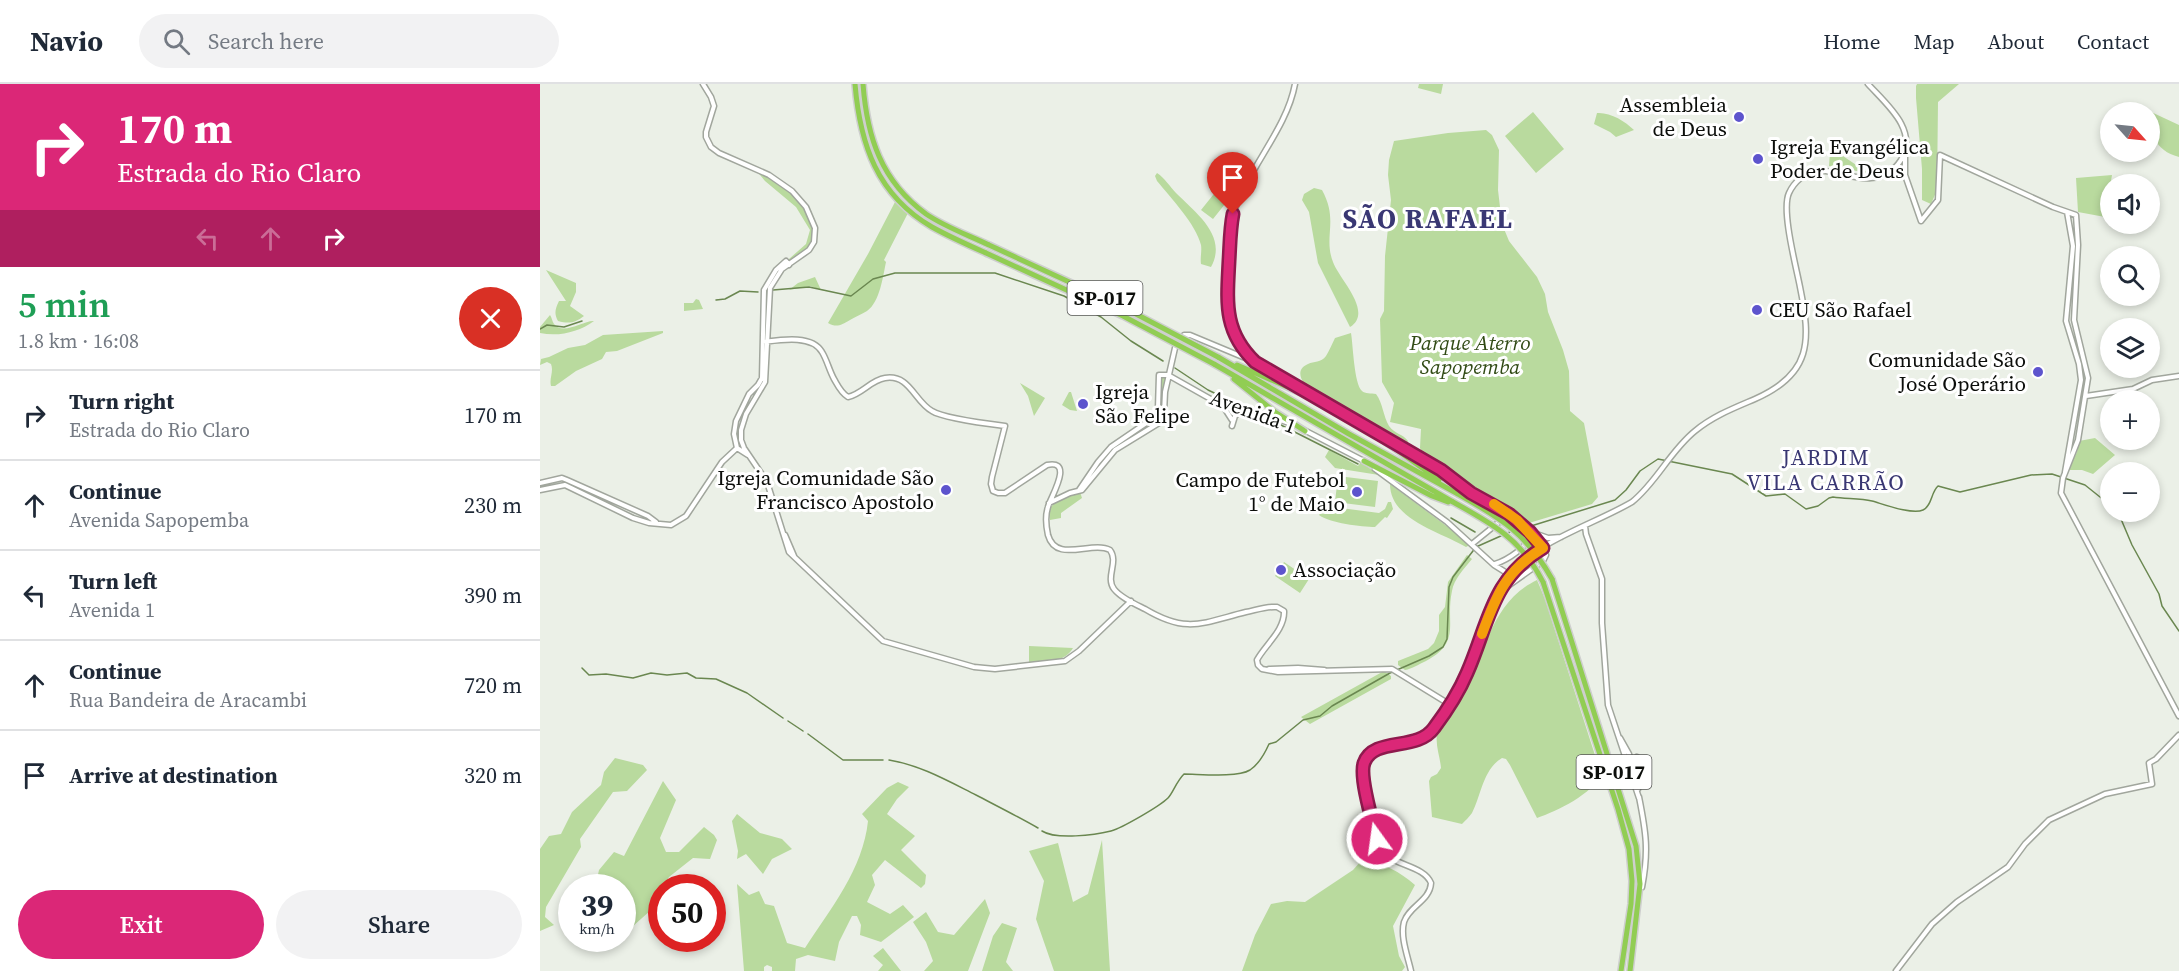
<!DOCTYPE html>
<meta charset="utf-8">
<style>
:root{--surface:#fff;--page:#f2f2f3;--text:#1f2937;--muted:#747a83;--line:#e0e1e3;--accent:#db2777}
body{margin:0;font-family:"Source Serif 4",serif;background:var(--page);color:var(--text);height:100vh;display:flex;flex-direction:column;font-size:22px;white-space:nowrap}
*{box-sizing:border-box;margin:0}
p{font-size:20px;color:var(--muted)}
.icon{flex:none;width:33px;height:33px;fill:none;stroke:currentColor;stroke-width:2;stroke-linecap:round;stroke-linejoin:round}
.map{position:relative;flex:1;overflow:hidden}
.side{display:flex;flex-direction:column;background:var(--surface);width:540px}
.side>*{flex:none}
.top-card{background:#db2777;color:#fff;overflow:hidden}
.needle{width:39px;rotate:117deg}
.fabs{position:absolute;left:1560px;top:18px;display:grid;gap:12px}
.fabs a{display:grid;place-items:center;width:60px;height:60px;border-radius:50%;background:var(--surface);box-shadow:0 3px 9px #0003;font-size:30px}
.speed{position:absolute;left:18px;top:790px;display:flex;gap:12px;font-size:30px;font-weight:700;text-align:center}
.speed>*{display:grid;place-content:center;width:78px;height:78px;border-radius:50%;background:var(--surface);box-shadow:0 3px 9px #0003;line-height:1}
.speed small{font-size:15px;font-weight:400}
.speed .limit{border:9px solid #d22;background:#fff;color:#111}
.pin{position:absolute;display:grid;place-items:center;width:51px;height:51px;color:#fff;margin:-62px -26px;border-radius:50% 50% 50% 0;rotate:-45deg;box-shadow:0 0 6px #0007}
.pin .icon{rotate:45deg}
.me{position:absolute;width:66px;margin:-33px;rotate:346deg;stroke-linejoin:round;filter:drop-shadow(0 0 4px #0008)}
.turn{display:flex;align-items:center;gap:21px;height:126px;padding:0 18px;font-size:27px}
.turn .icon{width:78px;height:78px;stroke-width:2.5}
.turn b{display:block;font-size:42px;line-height:51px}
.lanes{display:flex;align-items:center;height:57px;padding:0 18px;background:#0003;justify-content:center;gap:30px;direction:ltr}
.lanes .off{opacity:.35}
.round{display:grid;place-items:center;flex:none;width:63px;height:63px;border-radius:32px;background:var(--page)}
.head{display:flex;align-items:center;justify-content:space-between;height:102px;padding:0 18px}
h1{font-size:36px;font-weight:600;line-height:45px;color:#1e9e55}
.primary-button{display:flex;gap:12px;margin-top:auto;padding:12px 18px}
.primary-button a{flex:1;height:69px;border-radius:36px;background:var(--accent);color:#fff;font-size:24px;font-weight:600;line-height:69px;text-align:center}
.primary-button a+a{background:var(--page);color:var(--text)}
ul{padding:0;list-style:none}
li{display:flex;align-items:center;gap:18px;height:90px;padding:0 18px;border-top:2px solid var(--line)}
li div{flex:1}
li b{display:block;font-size:22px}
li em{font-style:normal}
header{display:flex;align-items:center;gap:36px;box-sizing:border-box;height:84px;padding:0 30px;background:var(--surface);border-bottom:2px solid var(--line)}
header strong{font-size:28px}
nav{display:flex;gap:33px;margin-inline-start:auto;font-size:21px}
.search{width:420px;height:54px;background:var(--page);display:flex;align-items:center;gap:15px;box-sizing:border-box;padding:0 21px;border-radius:33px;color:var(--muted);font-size:22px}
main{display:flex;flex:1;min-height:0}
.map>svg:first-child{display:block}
.green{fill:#b9da9e}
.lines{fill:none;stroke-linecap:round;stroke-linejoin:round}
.stream{stroke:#6a8750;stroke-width:1.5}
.secondary-casing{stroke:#a1a69d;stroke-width:7}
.highway-casing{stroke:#cecfce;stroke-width:8}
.secondary{stroke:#fff;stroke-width:4}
.highway{stroke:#91cd53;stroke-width:5}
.highway-bridge-casing{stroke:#cecfce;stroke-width:8;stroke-linecap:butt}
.highway-bridge{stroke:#91cd53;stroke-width:5}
.route-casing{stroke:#8e194d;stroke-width:15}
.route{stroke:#db2777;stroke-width:10}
.slow{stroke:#f59e0b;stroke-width:10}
.poi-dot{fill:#5d54cd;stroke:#fff;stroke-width:2}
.labels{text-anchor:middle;stroke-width:6;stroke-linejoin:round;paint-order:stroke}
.shield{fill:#fff;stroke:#555654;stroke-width:1.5}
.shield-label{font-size:20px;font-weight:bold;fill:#0c0e0b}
.poi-label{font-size:21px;fill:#0c0e0b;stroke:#fff;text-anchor:end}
.park-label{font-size:21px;font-style:italic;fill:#304a14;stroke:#fff}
.street-label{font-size:21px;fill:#0c0e0b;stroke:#fff}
.neighbourhood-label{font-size:22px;letter-spacing:1.5px;fill:#393773;stroke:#fff}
.district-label{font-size:27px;font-weight:bold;letter-spacing:1.5px;fill:#393773;stroke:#fff}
</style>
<header>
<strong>Navio</strong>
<div class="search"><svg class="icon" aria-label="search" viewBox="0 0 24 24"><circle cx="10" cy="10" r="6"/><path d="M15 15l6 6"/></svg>Search here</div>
<nav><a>Home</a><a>Map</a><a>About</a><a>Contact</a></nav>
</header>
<main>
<section class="side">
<div class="top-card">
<div class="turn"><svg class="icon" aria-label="right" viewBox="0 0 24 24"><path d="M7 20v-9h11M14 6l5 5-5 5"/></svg><div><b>170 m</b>Estrada do Rio Claro</div></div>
<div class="lanes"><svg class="icon off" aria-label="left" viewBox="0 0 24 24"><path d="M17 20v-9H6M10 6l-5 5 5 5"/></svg><svg class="icon off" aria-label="ahead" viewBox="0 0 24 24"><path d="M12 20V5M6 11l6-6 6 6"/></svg><svg class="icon" aria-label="right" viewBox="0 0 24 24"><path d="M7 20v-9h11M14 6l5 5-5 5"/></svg></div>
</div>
<div class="head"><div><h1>5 min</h1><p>1.8 km · 16:08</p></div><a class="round" style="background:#d93025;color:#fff"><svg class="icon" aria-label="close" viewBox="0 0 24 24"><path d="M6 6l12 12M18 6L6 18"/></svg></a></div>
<ul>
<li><svg class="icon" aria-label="right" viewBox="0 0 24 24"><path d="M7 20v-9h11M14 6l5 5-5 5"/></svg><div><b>Turn right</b><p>Estrada do Rio Claro</p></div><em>170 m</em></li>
<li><svg class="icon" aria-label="ahead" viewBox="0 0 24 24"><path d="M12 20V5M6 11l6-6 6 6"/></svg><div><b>Continue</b><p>Avenida Sapopemba</p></div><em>230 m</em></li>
<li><svg class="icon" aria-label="left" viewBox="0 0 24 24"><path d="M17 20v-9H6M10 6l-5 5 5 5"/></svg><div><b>Turn left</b><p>Avenida 1</p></div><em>390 m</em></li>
<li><svg class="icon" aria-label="ahead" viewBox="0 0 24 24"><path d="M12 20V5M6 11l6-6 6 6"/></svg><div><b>Continue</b><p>Rua Bandeira de Aracambi</p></div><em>720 m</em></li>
<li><svg class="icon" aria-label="arrive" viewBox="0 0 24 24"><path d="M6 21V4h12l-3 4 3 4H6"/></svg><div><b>Arrive at destination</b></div><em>320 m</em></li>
</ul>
<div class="primary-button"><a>Exit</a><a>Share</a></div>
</section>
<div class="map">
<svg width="1639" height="887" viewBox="0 0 1639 887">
<rect width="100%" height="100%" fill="#ebf0e7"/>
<!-- green -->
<path class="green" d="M879,0H903L901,10L878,4Z
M1377,0H1419L1398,18L1397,106L1391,120L1382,116V85L1376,14V2Z
M1609,27L1639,41V73C1614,66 1611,50 1609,27Z
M993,28L1024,65L996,89L965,52Z
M1057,29C1070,28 1085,37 1094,46L1076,53L1070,48L1054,40Z
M946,46L952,51L959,66L958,106L962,140L969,157L997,193L1005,210L1008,228L1023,266L1029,287L1030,327L1044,339L1058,413L1052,420L989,439L972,426L937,407L883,370L880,364L881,345L850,338L854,319L842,298L840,235L844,227L845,172L851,116L848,91L849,76L854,57L908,49Z
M1290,68L1300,70L1328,89L1289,82Z
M215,85C225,90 235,95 244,102C259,113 280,138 271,158C268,167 258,172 250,177L249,175L266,160L270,146L256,123L225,97Z
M617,89C625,94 630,103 636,109C656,129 688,152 671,183L661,180C660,174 662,167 661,161C656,140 630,113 617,97L615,92Z
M1572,91L1565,133L1538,128L1536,94Z
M774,104L782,106C799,137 783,152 793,178C799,195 834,228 810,243L778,179L769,128L762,116L764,110Z
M677,106L689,115L673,135L661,126Z
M355,118L368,129L344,176L346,178C343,192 340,218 327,227C322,230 315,233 310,236C301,241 297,244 288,239L328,170Z
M6,186L36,199V208L30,222L44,232C35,239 29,240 18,237C14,230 15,225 19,217H26Z
M275,193L281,206L270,202L249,206L258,199Z
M156,215L159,216L163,225L144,227V219H153Z
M10,231C12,234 12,237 14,240C23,252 44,236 54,237C39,248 19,253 0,249V243Z
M123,247V249L77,267L66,268L62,275L36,287L15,302H11C9,294 14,288 11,280L7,278L0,281L1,275L9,273L28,264L45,261L63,251Z
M811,249C813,260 814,300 822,307C825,310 831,309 836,310C843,319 843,332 849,342C855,350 863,350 868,357L867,360L772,308C763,301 753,286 768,280C774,277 781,279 786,272C789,267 792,260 795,254Z
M622,292L626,294C620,320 630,342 596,350L614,337L618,331Z
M480,299L505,314L494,332L488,312Z
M529,308H531L537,327L530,326L522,321Z
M1555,354L1575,371L1553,390L1542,386H1528L1537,368L1539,357Z
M789,366L818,382L821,378L839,391L795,384L785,373Z
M798,392L838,397L835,423L795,418Z
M850,400L928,458V462L926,463C901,448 850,436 850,400Z
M540,408L542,414L521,429V434L510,436C507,415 523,415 540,408Z
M789,412L793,413V423L839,429L845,425L848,418H851L853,425L847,434L845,433L835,443C822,443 789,439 779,431L786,422L783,418Z
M927,471L932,475C924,485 914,495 912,507C905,539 922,558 886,577C879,580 872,585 865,586L858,581V577L888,565L894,559L899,547V531L905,523L908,498Z
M744,478L769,495L760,509L735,492Z
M997,496L1005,515L1061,690C1053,710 1017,727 997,734L970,681L966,675L962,674C943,685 941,712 932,729C929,733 925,737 922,740L892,733L889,697L891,693L897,690L901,684C900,672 894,658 898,647C900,637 917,620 923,609C946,569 951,518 997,496Z
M489,562L533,564C525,579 504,577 489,579Z
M844,587L851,592V595L770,640L761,633Z
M75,674L103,681L107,686L87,707L73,708L40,755L41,763L6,823L5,833L14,841L0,847V765L9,752L21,750L32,728L61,701L64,688Z
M123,697L136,716L120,754L126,768H139L164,743L174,751L177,756L170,775L153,774L129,793L111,826L92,843L83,848L82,804H55L59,786L74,768L84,772Z
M358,698L369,703L357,715L347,730L375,752L361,766L386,791L385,800L381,804L345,776L332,791L335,801L327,818L350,830L363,821L374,833L341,858L320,851L321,841L317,832H312L299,858L295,877L268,871L256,875L255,887H232V883L227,881L224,883V887H204L197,800L209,811L219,807L225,820L234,822L247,859L265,864C291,824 323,785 328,737L322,730L347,704Z
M197,730L220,749L242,755L252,765L232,775L223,790L206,770L197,775L198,767L192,737Z
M562,756L570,887H514L496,835L504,797L489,767L518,759L533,818L548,810Z
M821,777C844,779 859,787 875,801L853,842L859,872L865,883L862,887H702L715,851L731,820L747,817L765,818L813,786Z
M445,815L450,829L428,887H384L393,877L386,858L373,838L386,828L398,848L414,851Z
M462,839L477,844L466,878L473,887H442L453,852Z
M343,864L361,887H338L343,881L333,872Z"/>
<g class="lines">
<!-- stream -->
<path class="stream" d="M233,206L269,203L311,212L333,195L355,189H455L524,212L561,233L591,257L623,277
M176,216L185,215L200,207L218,208
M0,245L7,241L24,243L42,237
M635,284L668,306L689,316
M733,337L818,380
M1578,428L1592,461L1619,510L1622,522L1639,547
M911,434L935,448
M991,442L1075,416L1086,406L1100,387L1118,375L1192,390L1226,412L1245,410L1266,425L1278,422L1289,414L1293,413C1306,415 1320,414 1332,417C1343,420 1372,431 1383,426C1392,422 1391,408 1398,402L1420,408L1491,391L1512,390L1545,401L1570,421
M42,584L49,591L66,590L93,594L111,589L127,591L147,589L156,594L176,595L207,609L243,634
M248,637L263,647
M268,650L303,676H343
M349,676C380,681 408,697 436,711C457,722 477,732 498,744
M502,747C516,756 555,751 571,747C582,744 620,722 628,714C633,709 636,698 644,690C659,690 697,694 710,686C719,680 725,669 729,660L736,658L763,636L780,632L792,622L850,589L889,572L903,563L907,555L909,503L913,493L936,463L972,447"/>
<defs>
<path id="secondary" d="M163,0L171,13L174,22L166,48V53L171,63L179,69L229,91L252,107L266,123L275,144L274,158L269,166L242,185L230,204L225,298L206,330L201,346V356L204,364L227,398L249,468L343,557L434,583L455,585L525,577L539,567L591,517
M1358,81L1365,91L1381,137L1398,116L1400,71L1513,123L1536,131L1538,161L1534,236L1548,294L1538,356L1523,394L1521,409L1639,632
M1365,90V71
M223,258C239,256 272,250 282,268C287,276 289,286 294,295C298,302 301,309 308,313C322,310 331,296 345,294C370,290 374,317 392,327C403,334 449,340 465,342L452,393L451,400L453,407L458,409H465L507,381C535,375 510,414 508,423C505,432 506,442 508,451C516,480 552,456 570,466C579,478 565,493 574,505C581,514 595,520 605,525C647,550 662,539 706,528C716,526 727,522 737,523L744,527C745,546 725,561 717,576L718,581L722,585L738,588L852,585L909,620
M712,274C689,252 685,224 688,193C690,171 687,146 695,125C710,82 747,44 755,0
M628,291L683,322L727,331L749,339
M1546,312L1593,305L1612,296L1639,292
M787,320L819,340
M683,322L692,336
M692,342L695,332L702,327
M764,346L824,377
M836,349C858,360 880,372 901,385C911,392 919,402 929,408C957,426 994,438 1006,471L1003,477L961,507
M208,371L197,364L194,350L196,337L209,310L218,301L222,294L224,206L236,186L246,177L249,181
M835,385L907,438L954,481L970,491
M1525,388L1541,296L1539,280L1526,237L1533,162L1527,128
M0,399L22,394L27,396L108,432L116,438
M0,406L25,401L93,434L109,439L131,441L146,432L182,378L197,364
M539,406L558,378L571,363L615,333L618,324L619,291H628
M509,419L530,409L542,406L575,366L619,339L624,329L625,308L635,264L644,251H650L722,281L776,313
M1045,442L1046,450L1062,495V539L1068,621L1099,714
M991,448L1008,454L1021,453
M245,451L254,472
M932,460L969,430
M955,480C967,476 989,463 990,449
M729,585L758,584L784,586
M1080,654L1089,670L1098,705
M1093,682L1097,673
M1099,713C1106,748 1109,767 1102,803
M871,887C868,873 860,853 864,838C869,822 890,817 891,799C885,784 862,782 849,773C836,763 822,705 822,688C822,652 877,668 894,644C907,626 921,605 929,585C942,551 950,509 977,483C1006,454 1056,439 1092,418C1117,398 1130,367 1155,347C1173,332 1194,324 1215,315C1272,290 1271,257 1260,203C1256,182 1241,126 1249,109C1254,98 1264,89 1277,87C1295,85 1313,96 1331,94C1343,93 1354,87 1361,76C1379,46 1346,20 1328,0
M1356,887L1392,840L1417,818L1468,783L1485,760L1509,736L1565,710L1612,700L1609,679L1616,675L1639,651"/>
<path id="highway" d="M315,0C320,60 337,111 392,143C410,153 428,161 446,169
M323,0C327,53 341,97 386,130C405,143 428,151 449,161
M678,273L809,350L918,410
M674,280L913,418
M697,281L789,321
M694,295L735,328L765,347
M819,339L899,396
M824,377L892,412L908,418
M1012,495L1096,762L1100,800L1090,887
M1003,498L1078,725L1089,765L1092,797L1091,820L1081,887"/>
</defs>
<!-- secondary casing -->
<use href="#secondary" class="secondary-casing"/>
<!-- highway casing -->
<use href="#highway" class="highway-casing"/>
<!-- secondary -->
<use href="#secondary" class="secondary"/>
<!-- highway -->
<use href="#highway" class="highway"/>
<defs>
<path id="highway-bridge" d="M449,161L575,219L678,273
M446,169L583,232L674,280
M918,410C962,435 986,449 1012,495
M913,418C953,440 982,456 1003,498"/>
</defs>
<!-- highway-bridge casing -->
<use href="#highway-bridge" class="highway-bridge-casing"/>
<!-- highway-bridge -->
<use href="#highway-bridge" class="highway-bridge"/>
</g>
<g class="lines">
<defs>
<path id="route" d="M693,130C690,145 690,161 689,177C687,218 683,247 715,278L901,386L931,409L969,430L990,448L1003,464C951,495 949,539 927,589C919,608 906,628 894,644C877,668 834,652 824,679C819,693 833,739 837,755"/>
</defs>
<!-- route casing -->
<use href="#route" class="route-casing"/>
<!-- route -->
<use href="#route" class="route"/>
<!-- slow -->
<path class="slow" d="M942,550C956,512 966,486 1003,464L977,436L954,420"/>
</g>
<!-- markers -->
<g class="poi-dot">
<circle cx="1199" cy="33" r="6"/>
<circle cx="1218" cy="75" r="6"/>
<circle cx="1217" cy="226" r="6"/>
<circle cx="1498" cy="288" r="6"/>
<circle cx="543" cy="320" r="6"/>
<circle cx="406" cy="406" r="6"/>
<circle cx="817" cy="408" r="6"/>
<circle cx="741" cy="486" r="6"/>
</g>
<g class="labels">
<!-- shield labels -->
<g class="shield">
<rect x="527.5" y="197" width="75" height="34" rx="4.5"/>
<rect x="1036.5" y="671" width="75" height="34" rx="4.5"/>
</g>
<g class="shield-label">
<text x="565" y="221">SP-017</text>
<text x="1074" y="695">SP-017</text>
</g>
<!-- poi labels -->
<g class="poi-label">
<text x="1187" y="28">Assembleia<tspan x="1187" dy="24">de Deus</tspan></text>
<text x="1230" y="70" text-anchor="start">Igreja Evangélica<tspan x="1230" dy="24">Poder de Deus</tspan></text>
<text x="1229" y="233" text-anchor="start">CEU São Rafael</text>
<text x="1486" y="283">Comunidade São<tspan x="1486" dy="24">José Operário</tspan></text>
<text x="555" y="315" text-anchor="start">Igreja<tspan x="555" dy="24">São Felipe</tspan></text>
<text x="394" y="401">Igreja Comunidade São<tspan x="394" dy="24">Francisco Apostolo</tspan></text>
<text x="805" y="403">Campo de Futebol<tspan x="805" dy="24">1° de Maio</tspan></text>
<text x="753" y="493" text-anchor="start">Associação</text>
</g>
<!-- park labels -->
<g class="park-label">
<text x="930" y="266">Parque Aterro<tspan x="930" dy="24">Sapopemba</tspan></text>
</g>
<!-- street labels -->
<g class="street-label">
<text transform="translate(713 328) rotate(20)" y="7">Avenida 1</text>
</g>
<!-- neighbourhood labels -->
<g class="neighbourhood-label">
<text x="1286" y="381">JARDIM<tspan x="1286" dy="25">VILA CARRÃO</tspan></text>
</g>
<!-- district labels -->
<g class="district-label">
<text x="888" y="144">SÃO RAFAEL</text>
</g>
</g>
</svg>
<div class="fabs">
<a><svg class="needle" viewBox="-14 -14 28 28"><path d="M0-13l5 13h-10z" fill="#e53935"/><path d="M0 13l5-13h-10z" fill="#747a83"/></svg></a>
<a><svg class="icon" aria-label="sound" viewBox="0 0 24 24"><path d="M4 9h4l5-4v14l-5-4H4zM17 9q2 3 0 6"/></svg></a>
<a><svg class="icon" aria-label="search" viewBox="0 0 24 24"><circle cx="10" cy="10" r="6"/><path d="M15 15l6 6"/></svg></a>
<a><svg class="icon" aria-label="layers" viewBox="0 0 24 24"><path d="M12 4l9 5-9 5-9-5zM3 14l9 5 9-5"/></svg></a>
<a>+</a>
<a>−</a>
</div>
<div class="speed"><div>39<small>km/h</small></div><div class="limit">50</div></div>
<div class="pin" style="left:693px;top:130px;background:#d93025"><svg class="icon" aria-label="arrive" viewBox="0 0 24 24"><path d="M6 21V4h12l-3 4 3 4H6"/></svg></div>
<svg class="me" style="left:837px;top:755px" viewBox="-20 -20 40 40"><circle r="17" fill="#db2777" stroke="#fff" stroke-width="3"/><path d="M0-11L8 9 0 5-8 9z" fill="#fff"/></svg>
</div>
</main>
